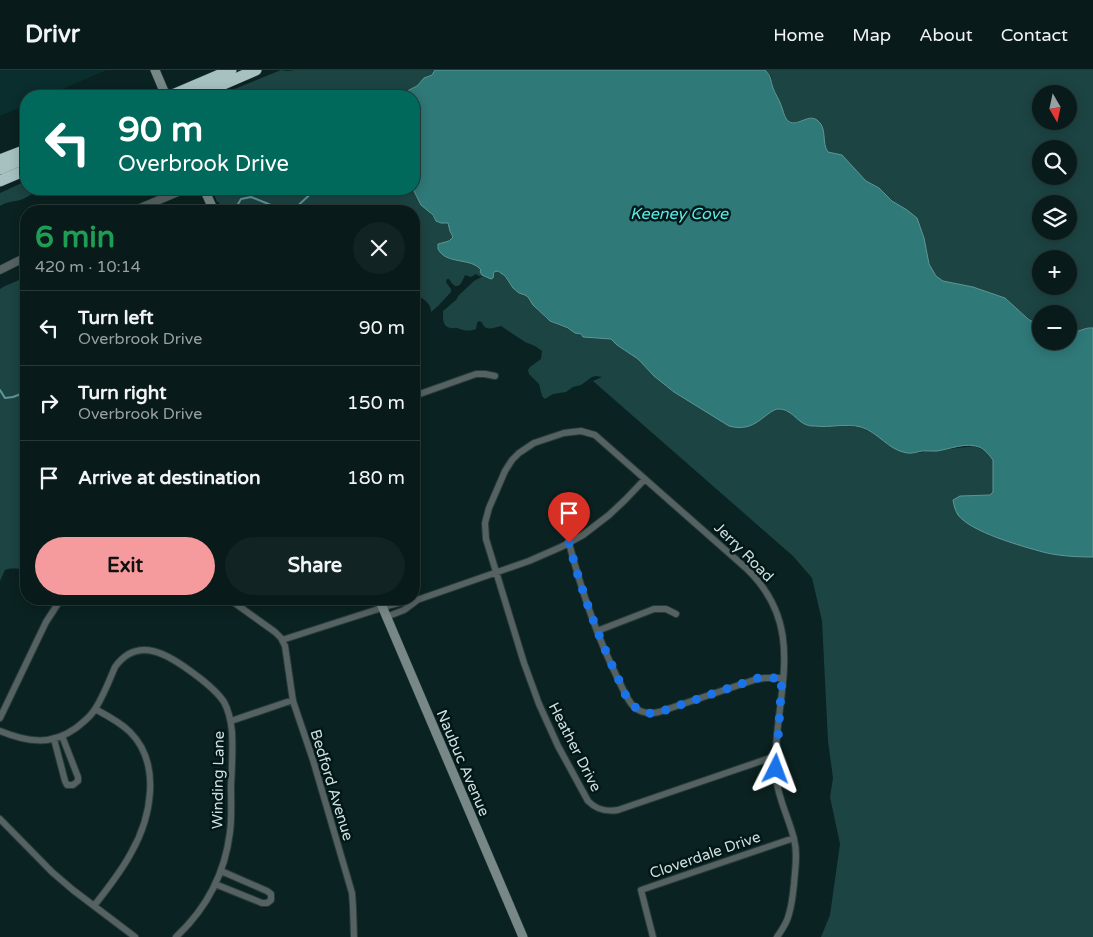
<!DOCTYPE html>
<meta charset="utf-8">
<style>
:root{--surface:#081a19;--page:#112322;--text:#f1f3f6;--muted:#98a1a2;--line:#293838;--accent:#f59b9d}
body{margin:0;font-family:"Varela Round",sans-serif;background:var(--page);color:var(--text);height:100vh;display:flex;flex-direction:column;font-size:19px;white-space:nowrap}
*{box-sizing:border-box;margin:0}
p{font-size:16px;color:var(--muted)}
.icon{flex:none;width:28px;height:28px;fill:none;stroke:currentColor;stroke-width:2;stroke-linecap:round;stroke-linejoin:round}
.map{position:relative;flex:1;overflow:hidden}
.panel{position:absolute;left:20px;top:135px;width:400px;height:400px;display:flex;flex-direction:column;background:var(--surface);border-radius:20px;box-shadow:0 2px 12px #0003,0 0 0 1px var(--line)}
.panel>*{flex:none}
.top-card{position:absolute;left:20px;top:20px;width:400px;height:105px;border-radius:20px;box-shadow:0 2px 12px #0003,0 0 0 1px var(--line);background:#00695c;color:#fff;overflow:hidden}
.needle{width:32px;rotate:171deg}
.buttons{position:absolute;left:1032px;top:15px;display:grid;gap:10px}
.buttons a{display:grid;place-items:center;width:45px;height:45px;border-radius:50%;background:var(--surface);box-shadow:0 2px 12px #0003,0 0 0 1px var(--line);font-size:25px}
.pin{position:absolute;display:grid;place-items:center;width:42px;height:42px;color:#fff;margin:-51px -21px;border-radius:50% 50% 50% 0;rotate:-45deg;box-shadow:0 0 5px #0007}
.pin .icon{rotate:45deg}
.me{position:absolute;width:55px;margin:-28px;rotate:3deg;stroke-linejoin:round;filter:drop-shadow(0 0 4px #0008)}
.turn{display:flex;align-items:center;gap:18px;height:105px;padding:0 15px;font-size:22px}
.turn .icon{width:65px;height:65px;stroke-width:2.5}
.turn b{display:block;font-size:35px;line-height:42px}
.round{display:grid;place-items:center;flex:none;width:52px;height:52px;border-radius:26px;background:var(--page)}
.overview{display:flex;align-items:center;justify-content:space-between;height:85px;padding:0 15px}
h1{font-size:30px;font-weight:800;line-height:38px;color:#1e9e55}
.cta{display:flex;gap:10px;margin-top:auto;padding:10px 15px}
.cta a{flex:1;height:58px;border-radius:30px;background:var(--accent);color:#111;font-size:20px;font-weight:800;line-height:58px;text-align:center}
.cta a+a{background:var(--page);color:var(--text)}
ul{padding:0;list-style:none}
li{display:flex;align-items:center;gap:15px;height:75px;padding:0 15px;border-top:1px solid var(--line)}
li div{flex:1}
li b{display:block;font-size:19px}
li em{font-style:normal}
header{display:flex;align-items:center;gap:30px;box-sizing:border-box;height:70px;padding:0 25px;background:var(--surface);border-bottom:1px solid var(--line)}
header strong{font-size:24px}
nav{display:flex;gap:28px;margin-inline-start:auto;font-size:18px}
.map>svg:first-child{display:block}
.built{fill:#0a2d2d}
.green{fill:#1c4443;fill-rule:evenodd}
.water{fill:#2f7978;stroke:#5f9796}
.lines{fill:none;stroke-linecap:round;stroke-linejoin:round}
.stream{stroke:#5f9796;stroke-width:2}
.minor-casing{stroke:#263c3b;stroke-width:8}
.tertiary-casing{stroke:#263c3b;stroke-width:9}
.secondary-casing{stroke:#263c3b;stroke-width:10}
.motorway-casing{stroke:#263c3b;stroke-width:12}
.minor{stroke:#566161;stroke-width:6}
.tertiary{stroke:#566161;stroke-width:8}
.secondary{stroke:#778887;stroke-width:9}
.motorway{stroke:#a6c1c0;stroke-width:11}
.route{stroke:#1a73e8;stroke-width:9;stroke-dasharray:0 16.2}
.labels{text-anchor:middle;stroke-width:5;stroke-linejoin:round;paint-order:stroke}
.street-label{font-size:15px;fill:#d0dedd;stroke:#021818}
.water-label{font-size:16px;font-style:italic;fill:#5ce9e7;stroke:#021818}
</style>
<header>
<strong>Drivr</strong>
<nav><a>Home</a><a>Map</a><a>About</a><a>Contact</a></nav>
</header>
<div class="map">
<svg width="1093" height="867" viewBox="0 0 1093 867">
<rect width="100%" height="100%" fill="#0a2221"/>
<!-- built -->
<path class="built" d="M0,0H107L46,26H26V35L0,46Z"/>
<!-- green -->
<path class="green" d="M281,0L288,1L294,0H435L432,5L424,8L417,16L409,20L401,26H217Z
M765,0H1093V258C1085,257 1077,263 1069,263V244H1041V257L1028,249L1005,228L973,217L943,211L938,209L931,198L927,189L925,175L922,161L907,140L897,135L879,118L866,111L842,85L828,82C821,72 827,62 818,51L804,50L802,52H792L787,50L773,20L771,6ZM1041,24H1069V51H1041ZM1041,79H1069V106H1041ZM1041,134H1069V161H1041ZM1041,189H1069V216H1041Z
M26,111V119H41C35,122 29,126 23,129C15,132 7,131 0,136V123Z
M414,118C417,133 429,138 436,151L447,152L449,154L450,161L453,167L449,171L441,173V184L453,189L478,195L481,200L480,203L483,206H479L476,204L471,207L465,205C461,215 457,222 449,209H447L446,212L451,219V222L438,236L431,242C431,232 422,228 414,224V141H221L219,132H217L212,119Z
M496,201C505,203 506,210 512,217C517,223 524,223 528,227C533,232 534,238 540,242C543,245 547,250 552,252C562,258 575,259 583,267L611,269L617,275L638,289L654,306L674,322L703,340L742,358L756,353L772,341L777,339L782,340L788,342L807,355L821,357L846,356L860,357L873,363L888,375L908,384L974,376L984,380L993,390V422L990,425L960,426L953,430L967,453L990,465L1044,482L1093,487V867H821L830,845L840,774L830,727L833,708L828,671L822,551L812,508L793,486L593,311L602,307L596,306L592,307L581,315L573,317L566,322L553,324L545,329L542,326L539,314L529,304L528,300L530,297L541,289L542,281L535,276L525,272L501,256C495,257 488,261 484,256C480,251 485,254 479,251L477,253L476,259C470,261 466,261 460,259C453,256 457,259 451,258C442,257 443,248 443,241L456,230L459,225L474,211L483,206L492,208Z
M26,207V498C19,500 12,497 5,500L0,511V219L5,216Z"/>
<!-- water -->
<path class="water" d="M435,0H765C772,7 770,9 773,18C775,24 779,29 781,35C783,40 784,46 787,50C797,59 807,43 817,50C828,58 821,73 828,82L842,85L866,111L879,118L892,131L907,140L917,148L924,168L929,194L936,206L943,211L973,217L1005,228L1028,249L1041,257V271H1069V263C1078,263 1084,257 1093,258V487C1077,487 1058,486 1043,482C1021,476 971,462 958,445C955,440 954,436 953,430L960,426L990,425L993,422V390C989,385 985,379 979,377C967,372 950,379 937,381C932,381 927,381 922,381C917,382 911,384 907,383C888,380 878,362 861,357C846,353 830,358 815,356C812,356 809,356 807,355C797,352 791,338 777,339C773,340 768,344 764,347C753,356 744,360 729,356L674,322L654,306L638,289L617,275L611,269L583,267L581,264L575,263L568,258L550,251L533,235L528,227L525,225L519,223L513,218L505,206L498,201L494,202L493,208L491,209L482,205L480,202L481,200C471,187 446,195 438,179V174L449,171L453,167L450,161L448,153H441L436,151L433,145L421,135L414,121V26H401L409,20L417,16L424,8L432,5Z"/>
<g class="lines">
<!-- stream -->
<path class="stream" d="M236,141L235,139L241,129L251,127L271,135L278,141
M292,141L316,119
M0,320L5,328L13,327L26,322"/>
<defs>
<path id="minor" d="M414,326L476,304H485L495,306
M569,473C581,519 596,564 617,607C622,616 626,629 634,637C641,643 650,644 659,642L757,609L765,608H782
M229,529L275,562L281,568L285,576L293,631L313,690L352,823L353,837L354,867
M386,547L404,540L416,531
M597,561L654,539H666L676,544
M282,570L391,535L406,531L417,530L529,491L561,477L583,465L609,445L625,430L645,409
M0,648L46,552L61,529
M231,651L293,630
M0,661C27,672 51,676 76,658C82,653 89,648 93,642C102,630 109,611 115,597C138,565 169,585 193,603C204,611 216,620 224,632C229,641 231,652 232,662C233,680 232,698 231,716C231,731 232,747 230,762C225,803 206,839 176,867
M54,669L65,711L67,715H73L78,711V707L62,666
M776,686L618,740C606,742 597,740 588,731L558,676L539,634L524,593L486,469L485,453L489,438L505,401L512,390L519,383L534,373L564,363L581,361L595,365L747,499C812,562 771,630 776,707C778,729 789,748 794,769C798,784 795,799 794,814C793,824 792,834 789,844C787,853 782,860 777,867
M0,749L52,802L73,820L135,867
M215,814L262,833H267L271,830V824L267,821L221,801
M94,836C107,819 121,802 131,783C151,748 162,694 130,662C120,652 108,646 95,639
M653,867L641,820L794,768"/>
<path id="tertiary" d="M133,141L185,119
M0,200L26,187"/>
<path id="secondary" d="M155,0L166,26
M204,119L214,141
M379,529L523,867"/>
<path id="motorway" d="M170,26L231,0
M196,26L256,0
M0,90L26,80
M0,99L26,88
M0,111L26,100"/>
</defs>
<!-- minor casing -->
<use href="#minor" class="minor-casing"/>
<!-- tertiary casing -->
<use href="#tertiary" class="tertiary-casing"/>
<!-- secondary casing -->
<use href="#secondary" class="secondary-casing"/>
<!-- motorway casing -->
<use href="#motorway" class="motorway-casing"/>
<!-- minor -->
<use href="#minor" class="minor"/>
<!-- tertiary -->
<use href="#tertiary" class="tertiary"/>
<!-- secondary -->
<use href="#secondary" class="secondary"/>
<!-- motorway -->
<use href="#motorway" class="motorway"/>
</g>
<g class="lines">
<!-- route -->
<path class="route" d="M569,473C581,520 597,564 618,608C622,617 626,630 635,637C641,643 649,644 657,643L758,608H782L776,699"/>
</g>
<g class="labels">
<!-- street labels -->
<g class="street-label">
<text transform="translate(744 482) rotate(45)" y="5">Jerry Road</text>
<text transform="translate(575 677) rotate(63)" y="5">Heather Drive</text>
<text transform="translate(463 693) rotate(67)" y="5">Naubuc Avenue</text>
<text transform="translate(218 710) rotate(-89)" y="5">Winding Lane</text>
<text transform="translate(332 715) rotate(73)" y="5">Bedford Avenue</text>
<text transform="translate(705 785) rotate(-19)" y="5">Cloverdale Drive</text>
</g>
<!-- water labels -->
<g class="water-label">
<text x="679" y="149">Keeney Cove</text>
</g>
</g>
</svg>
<div class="buttons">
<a><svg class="needle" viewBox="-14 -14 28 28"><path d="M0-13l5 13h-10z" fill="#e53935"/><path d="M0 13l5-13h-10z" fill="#98a1a2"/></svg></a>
<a><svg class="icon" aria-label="search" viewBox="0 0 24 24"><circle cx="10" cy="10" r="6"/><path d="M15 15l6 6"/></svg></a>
<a><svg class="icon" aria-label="layers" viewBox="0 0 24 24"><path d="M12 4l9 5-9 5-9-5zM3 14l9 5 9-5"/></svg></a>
<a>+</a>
<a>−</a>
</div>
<div class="pin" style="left:569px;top:473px;background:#d93025"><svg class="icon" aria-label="arrive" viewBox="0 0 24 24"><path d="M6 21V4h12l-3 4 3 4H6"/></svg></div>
<svg class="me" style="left:776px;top:699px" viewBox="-20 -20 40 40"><path d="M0-17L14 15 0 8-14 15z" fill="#1a73e8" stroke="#fff" stroke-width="4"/></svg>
<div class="top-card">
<div class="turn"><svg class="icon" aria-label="left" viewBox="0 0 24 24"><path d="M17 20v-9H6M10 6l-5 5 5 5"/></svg><div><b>90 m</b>Overbrook Drive</div></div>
</div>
<section class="panel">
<div class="overview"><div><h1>6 min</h1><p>420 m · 10:14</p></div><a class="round"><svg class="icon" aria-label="close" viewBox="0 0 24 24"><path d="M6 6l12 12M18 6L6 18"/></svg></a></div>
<ul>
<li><svg class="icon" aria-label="left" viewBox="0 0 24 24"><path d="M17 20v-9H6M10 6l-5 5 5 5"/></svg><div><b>Turn left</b><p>Overbrook Drive</p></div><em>90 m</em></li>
<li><svg class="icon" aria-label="right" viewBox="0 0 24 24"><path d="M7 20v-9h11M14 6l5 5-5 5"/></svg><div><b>Turn right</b><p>Overbrook Drive</p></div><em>150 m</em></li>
<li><svg class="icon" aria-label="arrive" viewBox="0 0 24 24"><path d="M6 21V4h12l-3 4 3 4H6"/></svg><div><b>Arrive at destination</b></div><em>180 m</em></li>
</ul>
<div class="cta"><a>Exit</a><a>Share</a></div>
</section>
</div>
